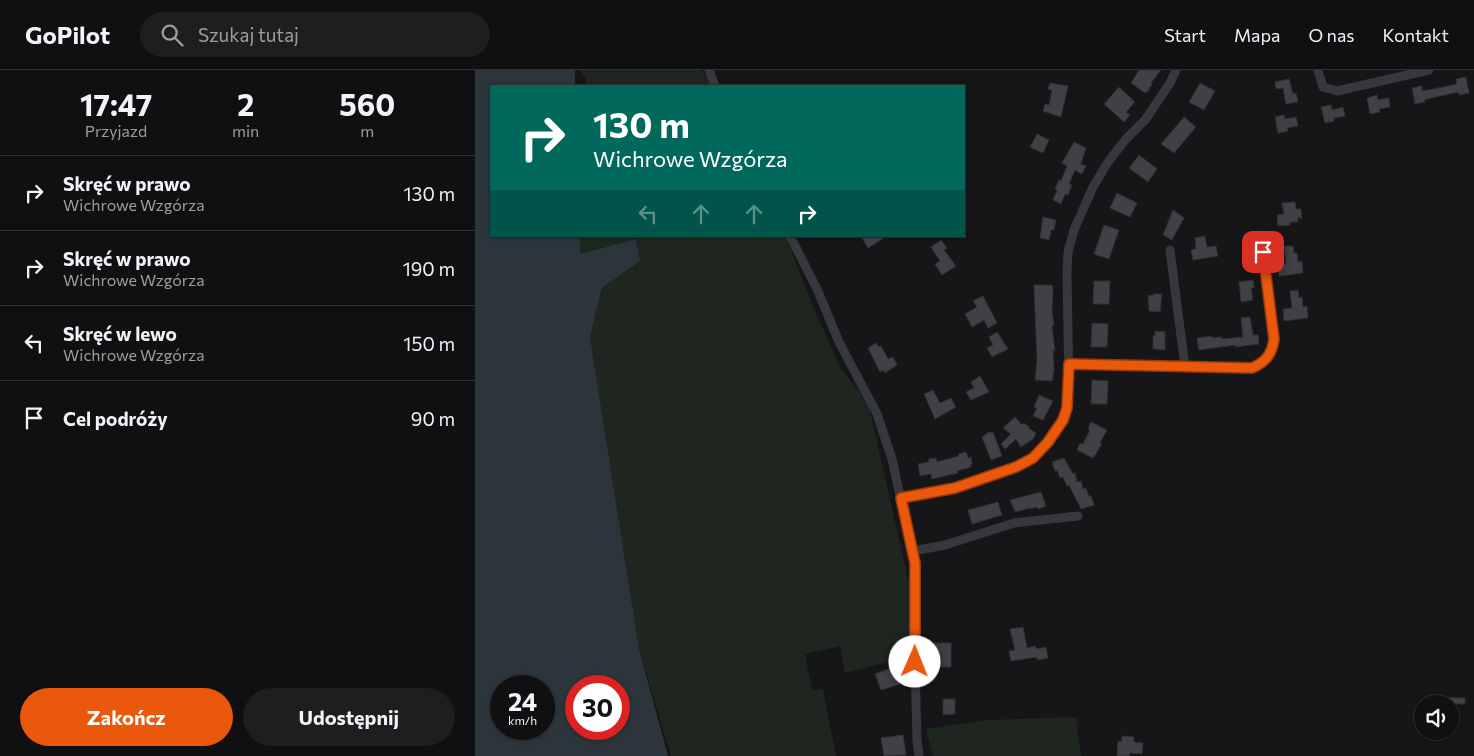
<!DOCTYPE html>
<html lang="pl">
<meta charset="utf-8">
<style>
:root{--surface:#101012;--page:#1e1e20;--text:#f1f3f6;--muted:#9c9d9f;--line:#303032;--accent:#ea580c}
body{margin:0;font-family:Commissioner,sans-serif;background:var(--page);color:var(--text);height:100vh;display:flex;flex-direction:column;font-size:19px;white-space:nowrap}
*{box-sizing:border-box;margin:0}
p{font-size:16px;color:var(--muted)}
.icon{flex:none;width:28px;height:28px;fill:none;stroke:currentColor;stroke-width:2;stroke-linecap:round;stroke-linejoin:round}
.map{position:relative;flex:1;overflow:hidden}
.sheet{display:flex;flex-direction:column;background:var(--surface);width:475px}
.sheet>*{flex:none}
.guide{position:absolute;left:15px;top:15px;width:475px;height:152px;border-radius:0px;box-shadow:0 1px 4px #0004,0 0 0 1px var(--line);background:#00695c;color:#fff;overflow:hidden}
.controls{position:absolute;left:939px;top:625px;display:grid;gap:10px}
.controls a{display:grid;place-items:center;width:45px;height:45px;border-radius:50%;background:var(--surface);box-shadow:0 1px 4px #0004,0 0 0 1px var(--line);font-size:25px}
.speed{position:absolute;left:15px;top:605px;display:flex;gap:10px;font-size:25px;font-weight:700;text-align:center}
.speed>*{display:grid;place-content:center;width:65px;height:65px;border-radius:50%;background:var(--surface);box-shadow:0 1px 4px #0004,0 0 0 1px var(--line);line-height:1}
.speed small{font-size:12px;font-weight:400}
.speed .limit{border:8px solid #d22;background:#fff;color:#111}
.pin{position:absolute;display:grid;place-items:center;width:42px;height:42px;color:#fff;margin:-21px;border-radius:10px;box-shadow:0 2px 8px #0006}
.me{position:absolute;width:55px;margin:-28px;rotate:1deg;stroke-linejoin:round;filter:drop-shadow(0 0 4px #0008)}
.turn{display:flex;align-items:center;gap:18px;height:105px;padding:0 20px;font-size:22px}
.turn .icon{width:65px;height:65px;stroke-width:2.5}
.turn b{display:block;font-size:35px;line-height:42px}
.lanes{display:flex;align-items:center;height:48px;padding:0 20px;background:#0003;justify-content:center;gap:25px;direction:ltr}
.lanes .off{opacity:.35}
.eta{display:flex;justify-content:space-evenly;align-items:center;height:85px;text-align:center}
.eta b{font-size:30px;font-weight:700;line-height:35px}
.action{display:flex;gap:10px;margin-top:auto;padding:10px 20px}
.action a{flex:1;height:58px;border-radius:30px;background:var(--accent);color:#fff;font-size:20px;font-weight:700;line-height:58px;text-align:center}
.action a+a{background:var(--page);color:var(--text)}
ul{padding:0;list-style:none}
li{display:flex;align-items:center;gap:15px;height:75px;padding:0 20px;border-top:1px solid var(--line)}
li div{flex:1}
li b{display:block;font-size:19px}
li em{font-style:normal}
header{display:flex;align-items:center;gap:30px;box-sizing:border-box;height:70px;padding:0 25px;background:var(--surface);border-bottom:1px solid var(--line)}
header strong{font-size:24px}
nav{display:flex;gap:28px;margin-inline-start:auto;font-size:18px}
.search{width:350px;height:45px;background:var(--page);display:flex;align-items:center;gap:12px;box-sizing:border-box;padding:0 18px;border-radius:28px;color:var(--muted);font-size:19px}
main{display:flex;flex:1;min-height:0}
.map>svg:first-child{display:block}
.green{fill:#1e261f}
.water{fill:#2c353c;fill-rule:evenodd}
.building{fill:#404145;stroke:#303034}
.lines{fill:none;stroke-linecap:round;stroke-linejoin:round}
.street{stroke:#37383d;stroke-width:9}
.route-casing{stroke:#983908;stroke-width:12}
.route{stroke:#ea580c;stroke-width:9}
</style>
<header>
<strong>GoPilot</strong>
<div class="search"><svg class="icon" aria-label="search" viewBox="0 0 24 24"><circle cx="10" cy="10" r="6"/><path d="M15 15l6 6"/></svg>Szukaj tutaj</div>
<nav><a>Start</a><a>Mapa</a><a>O nas</a><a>Kontakt</a></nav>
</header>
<main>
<section class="sheet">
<div class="eta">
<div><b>17:47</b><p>Przyjazd</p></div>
<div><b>2</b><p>min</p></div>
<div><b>560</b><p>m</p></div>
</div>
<ul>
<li><svg class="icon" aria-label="right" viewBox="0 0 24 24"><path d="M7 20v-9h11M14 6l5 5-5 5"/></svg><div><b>Skręć w prawo</b><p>Wichrowe Wzgórza</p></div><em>130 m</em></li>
<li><svg class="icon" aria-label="right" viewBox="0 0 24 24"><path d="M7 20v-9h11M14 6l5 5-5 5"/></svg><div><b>Skręć w prawo</b><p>Wichrowe Wzgórza</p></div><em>190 m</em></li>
<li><svg class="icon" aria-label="left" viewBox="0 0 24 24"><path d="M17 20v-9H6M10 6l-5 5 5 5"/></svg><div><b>Skręć w lewo</b><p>Wichrowe Wzgórza</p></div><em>150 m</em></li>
<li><svg class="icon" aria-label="arrive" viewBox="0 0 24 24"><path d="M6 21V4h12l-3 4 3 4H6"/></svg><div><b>Cel podróży</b></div><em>90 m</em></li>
</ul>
<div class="action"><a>Zakończ</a><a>Udostępnij</a></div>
</section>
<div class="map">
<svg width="999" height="686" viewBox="0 0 999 686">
<rect width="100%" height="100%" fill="#161618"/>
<!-- green -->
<path class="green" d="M104,0H227L235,16H111V9Z
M106,166L311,167L339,239L366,299L381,317L395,341L434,513V587L370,603L365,576L330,584L337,620L348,619L361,686H196L164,579L115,267L127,218L165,191L161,169L105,184V169Z
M601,647L606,686H458L451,659L511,650Z"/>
<!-- water -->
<path class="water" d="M0,0H100V16H16V166H105V184L161,169L165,191L127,218L115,267L164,579L193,686H0ZM26,616H69V659H26ZM101,616H144V659H101Z"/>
<!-- building -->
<path class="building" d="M664,0H686L676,13L677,14L673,21L670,23L656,13Z
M991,7L994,23L984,25V22L960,27L949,30L950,32L940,34L937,18L947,16V21L958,19L982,14L981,9Z
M814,9L818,24L821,23L823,32L811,34L808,18L801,19L800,12Z
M575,13L593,16L586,47L568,41L570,34L574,35L577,20L573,19Z
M725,13L740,21L729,40L714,32Z
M644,17L660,32L651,42L655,45L649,52L629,34Z
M902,25L903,30L914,28L915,37L904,39L905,42L895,44L892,28Z
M856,35L857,40L868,37L870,46L859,48V51L850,53L846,37Z
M809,45L810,49L821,47L823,56L812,58L813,61L803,63L800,47Z
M709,47L721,57L699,83L686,74Z
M562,64L574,70L568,83L555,77Z
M599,72L611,78L606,94L611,96L607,104L600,100L594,114L597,115L593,125L590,124L586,134L578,130L582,120L580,119L584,110L586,111L592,96L587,93Z
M664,85L682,99L673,112L654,98Z
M642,123L662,133L655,147L635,138Z
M820,132L821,139H826L827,149L823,147V152H815V155L803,156L802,145L809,144L807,133Z
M698,140L709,148L697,170L688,165Z
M568,147L581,150L579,160H576L574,170L565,168Z
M629,155L644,160L634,189L619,184Z
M386,166H412L393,178Z
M730,166L732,177L741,176L743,186L718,190L716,180L721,179L720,168Z
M466,170L472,178L469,180L481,196L467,205L460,194L465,191L456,177Z
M809,176H818L819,183H822L823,192L827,191L828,203L804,206L802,194L811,193Z
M778,210L779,218H776L778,230L766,232L764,212Z
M619,211H635L634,234H618Z
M559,215H577L578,218L577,242L579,254L577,257L580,281L578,280L579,299L577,311L560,310L562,290Z
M823,220L824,228L827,227L828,237L832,236L833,248L809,251L808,239L817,238L815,221Z
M678,224H687L685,242L674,241L673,225L678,226Z
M508,226L522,253L513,258L509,250L497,257L490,244L502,237L498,231Z
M775,247L778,265H783L784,274L760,277V275L724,280L722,268L737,266L738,268L746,267L747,269L768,267L766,248Z
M617,253L633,254L632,277H616Z
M680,261L690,262V280L678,279V266H680Z
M522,262L533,279L517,287L512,278L518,275L514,267Z
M401,273L403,277L406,276L413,289L418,287L422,295L410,303L408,300L405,302L393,278Z
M505,306L514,322L496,330L491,322L499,318L496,312Z
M617,310L633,311L632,334H616Z
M458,320L465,333L476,328L481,337L460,349L449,324Z
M564,325L578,331L568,350L558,346L562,338L559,337Z
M540,347L547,355L549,353L554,357L553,358L561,363L558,369L546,377L541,369L530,379L526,374L536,364L528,358Z
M616,352L632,360L625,373L627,374L618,388L602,380L605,373L608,374L615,360L613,359Z
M514,362L516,363L518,362L527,386L516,390L507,367Z
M491,382L493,388L496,387L497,394H496V397L482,401L483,403L457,409L456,404L445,406L443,394L454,392L453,389L461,388L462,392L484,386L483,384Z
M589,388L598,404L600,403L602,412L606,411L608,419L611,418L614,426H616L619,435L606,439L594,415L592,416L588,407L585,408L582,400L580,401L577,392Z
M566,422L571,436L563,439L562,437L555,439V438L540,442L535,430Z
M523,432L527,445L497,454L493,440Z
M548,557L552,578L560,576L561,579L571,577L573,588L562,590V587L536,591L534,581L540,580L535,559Z
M458,573H476V597H461V585H458Z
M419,597L425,614L406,620L400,604Z
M957,627L990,628V634H957Z
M468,629H480V644L468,645Z
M428,665L431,685L409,686L406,668Z
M647,666L659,667V672L668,673L667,684L655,683L654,686H642L643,671L646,672Z"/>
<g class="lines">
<!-- street -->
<path class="street" d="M234,0L240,16
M843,0L848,17L862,21L954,0
M315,166L342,219L364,272L402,344L417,389L440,493V594L442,670L444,686
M695,180L710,297
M594,294L777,298C791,292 797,284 799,269L786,165
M426,428C451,426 477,418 501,411C554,393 587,382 594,319L592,203L593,182L599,160L618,117L633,92L651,69L670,50L695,13L701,0
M438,481L470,475L539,453L603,446"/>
</g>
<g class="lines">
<defs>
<path id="route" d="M440,592V493L426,428L480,418L541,397L558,388L573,372L588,350L592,338L594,294L777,298C791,292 797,284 799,269L788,182"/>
</defs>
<!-- route casing -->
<use href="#route" class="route-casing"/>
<!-- route -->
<use href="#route" class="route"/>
</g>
</svg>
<div class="controls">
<a><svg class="icon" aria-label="sound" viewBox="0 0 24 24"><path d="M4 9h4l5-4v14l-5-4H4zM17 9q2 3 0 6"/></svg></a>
</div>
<div class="speed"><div>24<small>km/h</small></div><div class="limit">30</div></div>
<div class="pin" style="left:788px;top:182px;background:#d93025"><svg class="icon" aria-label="arrive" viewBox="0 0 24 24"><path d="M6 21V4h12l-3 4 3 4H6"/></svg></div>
<svg class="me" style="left:440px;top:592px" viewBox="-20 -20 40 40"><circle r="19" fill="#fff"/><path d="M0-13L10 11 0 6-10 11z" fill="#ea580c"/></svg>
<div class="guide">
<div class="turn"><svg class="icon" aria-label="right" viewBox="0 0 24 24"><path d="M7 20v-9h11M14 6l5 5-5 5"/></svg><div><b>130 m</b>Wichrowe Wzgórza</div></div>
<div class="lanes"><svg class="icon off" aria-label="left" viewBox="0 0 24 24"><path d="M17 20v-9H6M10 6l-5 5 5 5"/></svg><svg class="icon off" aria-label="ahead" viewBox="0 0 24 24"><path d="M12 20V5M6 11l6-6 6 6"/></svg><svg class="icon off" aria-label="ahead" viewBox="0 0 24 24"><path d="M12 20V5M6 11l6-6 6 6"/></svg><svg class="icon" aria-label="right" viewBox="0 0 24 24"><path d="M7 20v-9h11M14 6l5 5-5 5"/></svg></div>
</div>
</div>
</main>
